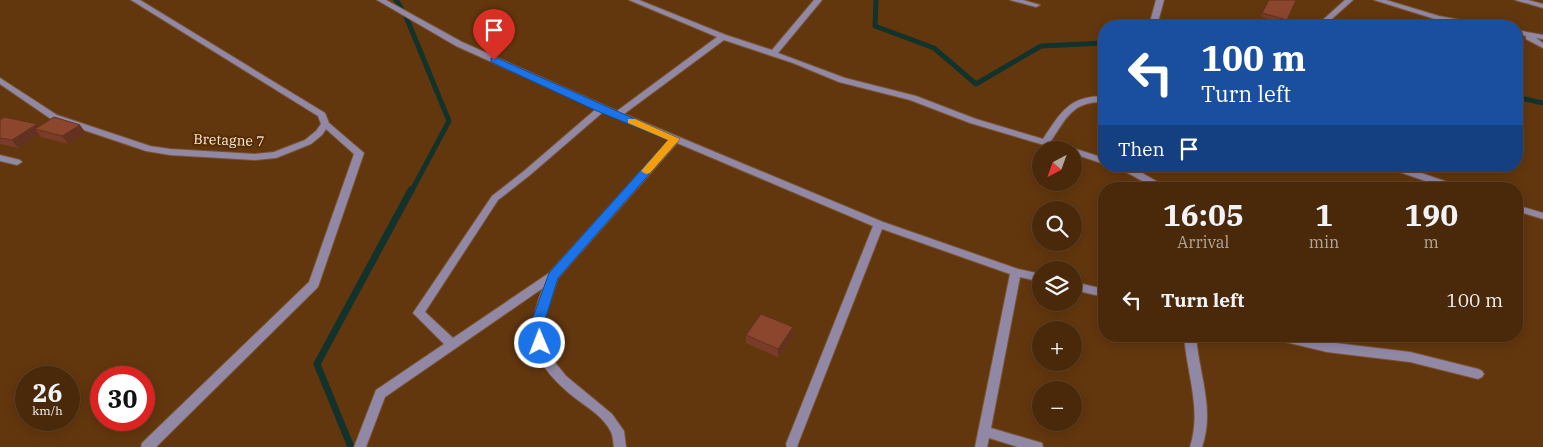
<!DOCTYPE html>
<meta charset="utf-8">
<style>
:root{--surface:#4a290a;--page:#543518;--text:#f1f3f6;--muted:#b2a69c;--line:#61452b}
body{margin:0;font-family:"IBM Plex Serif",serif;background:var(--page);color:var(--text);height:100vh;display:flex;flex-direction:column;font-size:19px;white-space:nowrap}
*{box-sizing:border-box;margin:0}
p{font-size:16px;color:var(--muted)}
.icon{flex:none;width:28px;height:28px;fill:none;stroke:currentColor;stroke-width:2;stroke-linecap:round;stroke-linejoin:round}
.map{position:relative;flex:1;overflow:hidden}
.side{position:absolute;left:1098px;top:182px;width:425px;height:160px;display:flex;flex-direction:column;background:var(--surface);border-radius:20px;box-shadow:0 2px 12px #0003,0 0 0 1px var(--line)}
.side>*{flex:none}
.top-card{position:absolute;left:1098px;top:20px;width:425px;height:152px;border-radius:20px;box-shadow:0 2px 12px #0003,0 0 0 1px var(--line);background:#1a4fa0;color:#fff;overflow:hidden}
.needle{width:32px;rotate:221deg}
.buttons{position:absolute;left:1032px;top:141px;display:grid;gap:10px}
.buttons a{display:grid;place-items:center;width:50px;height:50px;border-radius:50%;background:var(--surface);box-shadow:0 2px 12px #0003,0 0 0 1px var(--line);font-size:25px}
.speed{position:absolute;left:15px;top:366px;display:flex;gap:10px;font-size:25px;font-weight:700;text-align:center}
.speed>*{display:grid;place-content:center;width:65px;height:65px;border-radius:50%;background:var(--surface);box-shadow:0 2px 12px #0003,0 0 0 1px var(--line);line-height:1}
.speed small{font-size:12px;font-weight:400}
.speed .limit{border:8px solid #d22;background:#fff;color:#111}
.pin{position:absolute;display:grid;place-items:center;width:42px;height:42px;color:#fff;margin:-51px -21px;border-radius:50% 50% 50% 0;rotate:-45deg;box-shadow:0 0 5px #0007}
.pin .icon{rotate:45deg}
.me{position:absolute;width:55px;margin:-28px;rotate:359deg;stroke-linejoin:round;filter:drop-shadow(0 0 4px #0008)}
.turn{display:flex;align-items:center;gap:18px;height:105px;padding:0 20px;font-size:22px}
.turn .icon{width:65px;height:65px;stroke-width:2.5}
.turn b{display:block;font-size:35px;line-height:42px}
.then{display:flex;align-items:center;height:48px;padding:0 20px;background:#0003;gap:10px;font-size:19px}
.eta{display:flex;justify-content:space-evenly;align-items:center;height:85px;text-align:center}
.eta b{font-size:30px;font-weight:700;line-height:35px}
ul{padding:0;list-style:none}
li{display:flex;align-items:center;gap:15px;height:65px;padding:0 20px}
li div{flex:1}
li b{display:block;font-size:19px}
li em{font-style:normal}
.map>svg:first-child{display:block}
.lines{fill:none;stroke-linecap:round;stroke-linejoin:round}
.stream-far1{stroke:#12322c;stroke-width:5}
.stream{stroke:#12322c;stroke-width:7}
.minor-casing{stroke:#7b5430;stroke-width:2}
.minor{fill:#9188a6;fill-rule:evenodd}
.wall{fill:#783c28}
.shaded-wall{fill:#623120}
.building{fill:#8c462e;stroke:#623120}
.route{fill:#1a73e8;stroke:#114b97}
.slow{fill:#f59e0b}
.labels{text-anchor:middle;stroke-width:4.5;stroke-linejoin:round;paint-order:stroke}
.street-label{font-size:14px;fill:#fbede3;stroke:#572d00}
</style>
<div class="map">
<svg width="1543" height="447" viewBox="0 0 1543 447">
<rect width="100%" height="100%" fill="#63370e"/>
<g class="lines">
<!-- stream-far1 -->
<path class="stream-far1" d="M396,0L405,14L449,121L411,192
M876,0L875,26L934,48L976,84L1041,46L1104,43
M1516,97L1543,103"/>
<!-- stream -->
<path class="stream" d="M351,447L317,364L411,190"/>
<defs>
<path id="minor" d="M131,0H140L325,113L329,123L364,153L318,287L156,447H141L142,443L309,282L354,154L326,129L322,135L311,144L276,158L255,160L170,155L146,151L51,119L0,84V78L57,115L150,146L170,149L255,154L274,152L305,140L316,131L321,124L318,116Z
M377,0H386L462,42L617,111L717,37L629,0H639L726,35L772,50L814,0H822L778,53L845,78L916,96L976,119L1043,139C1061,112 1069,96 1104,96V102C1073,101 1066,118 1051,141L1104,158V164L1074,154V150H1061L970,123L910,100L839,82L793,63L724,40L624,114L883,222L1018,269L1041,274V282L1020,277L991,428L1042,443L1043,447H1018L989,438L987,447H975L1010,274L882,229L798,444L797,447H787L786,444L873,226L677,143L558,278L544,320L545,344L553,360L566,376L612,414L624,431L626,447H614C613,442 613,436 611,432C604,417 587,407 575,398C534,365 522,338 543,288L385,397L366,447H354L376,390L444,344L413,313L492,196L524,171L596,109L456,46ZM603,112L669,140L549,273L453,338L425,312L498,200L530,175Z
M1010,0H1023L1040,5L1036,7Z
M1156,0H1164L1158,22L1154,24L1150,22Z
M1345,0H1353L1324,26H1316Z
M1374,0H1386L1439,16L1482,24L1486,26H1471L1438,20Z
M1515,0H1528L1543,4V8Z
M1516,30L1543,35V39L1536,38L1543,43V48L1526,39V36L1516,34Z
M0,155L20,160L22,162L17,165L0,161Z
M1115,166H1128L1137,170L1170,189H1157Z
M1387,166H1401L1462,187L1464,189H1448L1388,168Z
M1516,205L1543,213V219L1516,211Z
M1074,282L1104,289V297L1074,290Z
M1184,336H1196C1199,375 1215,409 1202,447H1190C1202,409 1187,375 1184,336Z
M1271,336H1299L1327,342L1410,352L1478,369L1482,371L1484,374L1482,377L1478,379L1410,362L1327,352L1277,340L1273,339Z"/>
</defs>
<!-- minor casing -->
<use href="#minor" class="minor-casing"/>
<!-- minor -->
<use href="#minor" class="minor"/>
</g>
<!-- wall -->
<path class="wall" d="M1269,0H1296L1285,24L1261,17Z
M0,120L39,126L85,132L68,144L41,137L39,134L18,148L0,144Z
M793,327V335L778,357L746,343V335Z"/>
<!-- shaded-wall -->
<path class="shaded-wall" d="M37,124L42,131L35,129L39,134L18,148L12,140Z
M80,125L85,132L68,144L62,136Z
M793,327V335L778,357V349Z"/>
<!-- building -->
<path class="building" d="M1269,0H1296L1287,20L1262,13Z
M4,117L37,124L12,140L0,138V120Z
M54,117L80,125L62,136L35,129Z
M761,314L793,327L778,349L746,335Z"/>
<!-- route -->
<path class="route" d="M491,58H497L680,139L558,278L545,320L546,343L540,348L533,343L532,320L549,273L668,140L597,111L491,62Z"/>
<!-- slow -->
<path class="slow" d="M628,119H635L680,139L650,173L646,174L641,171L668,140L628,123Z"/>
<g class="labels">
<!-- street labels -->
<g class="street-label">
<text transform="translate(229 140) rotate(2)" y="5">Bretagne 7</text>
</g>
</g>
</svg>
<div class="buttons">
<a><svg class="needle" viewBox="-14 -14 28 28"><path d="M0-13l5 13h-10z" fill="#e53935"/><path d="M0 13l5-13h-10z" fill="#b2a69c"/></svg></a>
<a><svg class="icon" aria-label="search" viewBox="0 0 24 24"><circle cx="10" cy="10" r="6"/><path d="M15 15l6 6"/></svg></a>
<a><svg class="icon" aria-label="layers" viewBox="0 0 24 24"><path d="M12 4l9 5-9 5-9-5zM3 14l9 5 9-5"/></svg></a>
<a>+</a>
<a>−</a>
</div>
<div class="speed"><div>26<small>km/h</small></div><div class="limit">30</div></div>
<div class="pin" style="left:494px;top:60px;background:#d93025"><svg class="icon" aria-label="arrive" viewBox="0 0 24 24"><path d="M6 21V4h12l-3 4 3 4H6"/></svg></div>
<svg class="me" style="left:540px;top:343px" viewBox="-20 -20 40 40"><circle r="17" fill="#1a73e8" stroke="#fff" stroke-width="3"/><path d="M0-11L8 9 0 5-8 9z" fill="#fff"/></svg>
<div class="top-card">
<div class="turn"><svg class="icon" aria-label="left" viewBox="0 0 24 24"><path d="M17 20v-9H6M10 6l-5 5 5 5"/></svg><div><b>100 m</b>Turn left</div></div>
<div class="then">Then<svg class="icon" aria-label="arrive" viewBox="0 0 24 24"><path d="M6 21V4h12l-3 4 3 4H6"/></svg></div>
</div>
<section class="side">
<div class="eta">
<div><b>16:05</b><p>Arrival</p></div>
<div><b>1</b><p>min</p></div>
<div><b>190</b><p>m</p></div>
</div>
<ul>
<li><svg class="icon" aria-label="left" viewBox="0 0 24 24"><path d="M17 20v-9H6M10 6l-5 5 5 5"/></svg><div><b>Turn left</b></div><em>100 m</em></li>
</ul>
</section>
</div>
